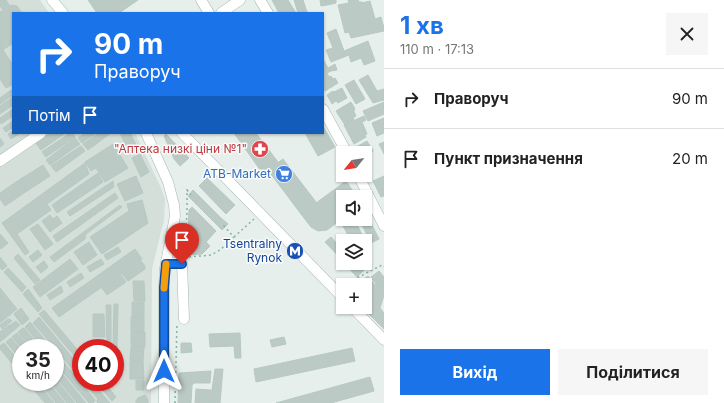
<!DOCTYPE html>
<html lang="uk">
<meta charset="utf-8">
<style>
:root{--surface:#fff;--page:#f6f6f6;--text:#222;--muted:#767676;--line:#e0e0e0;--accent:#1a73e8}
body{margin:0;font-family:Inter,sans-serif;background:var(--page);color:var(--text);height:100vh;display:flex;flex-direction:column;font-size:15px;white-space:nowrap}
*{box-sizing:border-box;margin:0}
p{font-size:13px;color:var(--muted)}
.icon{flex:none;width:22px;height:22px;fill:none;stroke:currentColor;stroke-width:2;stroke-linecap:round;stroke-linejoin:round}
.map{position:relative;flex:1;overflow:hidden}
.sheet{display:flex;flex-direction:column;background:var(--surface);width:340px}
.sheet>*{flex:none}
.guide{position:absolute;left:12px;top:12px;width:312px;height:122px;border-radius:0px;box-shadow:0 1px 3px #0004;background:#1a73e8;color:#fff;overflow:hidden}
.needle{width:26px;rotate:240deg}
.fabs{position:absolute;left:336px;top:146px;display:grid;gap:8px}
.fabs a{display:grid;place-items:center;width:36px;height:36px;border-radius:0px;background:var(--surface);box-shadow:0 1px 3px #0004;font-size:20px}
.speed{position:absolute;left:12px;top:339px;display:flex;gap:8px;font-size:20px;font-weight:700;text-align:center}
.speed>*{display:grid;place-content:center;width:52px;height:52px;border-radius:50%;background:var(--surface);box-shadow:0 1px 3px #0004;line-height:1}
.speed small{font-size:10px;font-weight:400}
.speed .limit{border:6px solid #d22;background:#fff;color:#111}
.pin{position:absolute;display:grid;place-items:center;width:34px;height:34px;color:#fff;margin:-41px -17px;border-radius:50% 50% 50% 0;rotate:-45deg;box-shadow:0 0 4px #0007}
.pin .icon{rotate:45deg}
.me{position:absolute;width:44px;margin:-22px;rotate:0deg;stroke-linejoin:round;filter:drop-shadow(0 0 3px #0008)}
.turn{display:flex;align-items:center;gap:14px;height:84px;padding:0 16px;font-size:18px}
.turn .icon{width:52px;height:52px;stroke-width:2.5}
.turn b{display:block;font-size:28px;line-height:34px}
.then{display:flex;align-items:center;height:38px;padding:0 16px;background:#0003;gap:8px;font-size:15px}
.round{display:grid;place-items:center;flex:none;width:42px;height:42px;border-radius:0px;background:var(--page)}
.overview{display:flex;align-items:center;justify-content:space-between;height:68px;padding:0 16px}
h1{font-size:24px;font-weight:700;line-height:30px;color:var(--accent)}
.button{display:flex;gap:8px;margin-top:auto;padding:8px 16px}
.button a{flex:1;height:46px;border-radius:0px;background:var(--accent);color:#fff;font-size:16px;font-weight:700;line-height:46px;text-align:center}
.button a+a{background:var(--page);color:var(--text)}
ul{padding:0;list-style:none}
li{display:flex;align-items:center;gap:12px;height:60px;padding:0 16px;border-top:1px solid var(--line)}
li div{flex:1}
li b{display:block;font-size:15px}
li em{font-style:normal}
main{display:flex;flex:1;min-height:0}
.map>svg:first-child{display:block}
.built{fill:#d4dfda;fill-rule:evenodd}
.building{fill:#bbcac4;stroke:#b8c9c2}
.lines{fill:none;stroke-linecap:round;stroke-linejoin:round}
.minor-casing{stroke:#a8b8b2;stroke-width:11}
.path{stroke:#86b3a5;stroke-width:1.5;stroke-dasharray:2 3;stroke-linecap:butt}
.minor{stroke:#fff;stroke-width:10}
.route-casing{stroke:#114b97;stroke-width:10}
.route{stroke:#1a73e8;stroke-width:7}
.slow{stroke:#f59e0b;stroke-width:7}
.labels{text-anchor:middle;stroke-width:3;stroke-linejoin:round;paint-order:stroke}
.health-label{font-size:12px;fill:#be3a42;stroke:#f7fbf9;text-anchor:end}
.shop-label{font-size:12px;fill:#366cbe;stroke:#f7fbf9;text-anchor:end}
.transit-label{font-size:12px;fill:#164399;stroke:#f7fbf9;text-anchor:end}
</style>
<main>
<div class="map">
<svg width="384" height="403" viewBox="0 0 384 403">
<rect width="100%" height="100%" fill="#e6efeb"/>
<!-- built -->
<path class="built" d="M0,0H40L49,13H13V133H135L161,188L165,199L164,220L152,269L151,403H0ZM21,348H55V382H21ZM81,348H115V382H81Z"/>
<!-- building -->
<path class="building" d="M0,0H6L10,6L12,5L17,6L22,13H13V43L3,50L13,65V84L6,88L0,79V12L3,10L0,6Z
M88,0H138L119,13H97Z
M272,0H288L296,13H279Z
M294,0H303L307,12L298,13Z
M320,0H326L327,5L321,6Z
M326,0H336V3L327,5Z
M348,0H358L359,2H362V3L370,1L375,19L381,17L383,25H384V31L351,38L349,32L345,33L338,5L349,3Z
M336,29L344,51L368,41L375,61L364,65L361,58L351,62L349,55L331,62L326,50L333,48L327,33Z
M323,59L328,68L323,71Z
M335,64L337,70L331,71L327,73L329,77L331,76L333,79L335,78L338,83L325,91L323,88V71Z
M368,75L377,91L384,89V100L373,103L359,80Z
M354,80L365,99L356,104L345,85Z
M342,88L347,98L338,103L336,101L332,104L327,95L333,91L334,92Z
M11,90L13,95L0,104V98Z
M13,97V105L0,114V106Z
M351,102L355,109L354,110V112L356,116L353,118L354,120L345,125L336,111Z
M384,102V114L368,121L363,111Z
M13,109V116L1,124L0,118Z
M364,116L366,120L362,122L367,134L365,135L366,137L354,144L344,125Z
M384,118V133L377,136L372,123Z
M13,121V127L6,132L3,128Z
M323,126L335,147L318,156L305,133H323Z
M13,131V133H20L11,139L8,134Z
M50,133H65L41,150L36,143Z
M70,133H72L75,137L46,157L42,152Z
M85,133H96L82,143L78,138Z
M99,133H111L88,150L83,144Z
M120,133H130L139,150L130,154Z
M234,133H256L278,162L263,174Z
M166,134L189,158L180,166L174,159L164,136Z
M75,138L80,144L50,165L46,160Z
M0,139H1L4,144L0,147Z
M367,141L373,151L365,155V153H358L356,149L359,148L358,146Z
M384,142V154L379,144Z
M113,144L128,168L105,182L96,168L91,171L85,162Z
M81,146L85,151L56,172L51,166Z
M140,154L149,172L141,177L132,158Z
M283,159L316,202L301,214L268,170Z
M85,163L89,174L47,204L51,210L17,234L29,252L25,255L2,223Z
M43,165L50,176L27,191L19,180Z
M98,173L103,182L57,213L52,205Z
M136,176L143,193L125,201L117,184Z
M384,176V196L381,197L373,181Z
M207,178L235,205L226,214L199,186Z
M19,180L27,191L5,206L0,199V193Z
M113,181L114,187L70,216L67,212Z
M346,181L357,197H343V218L327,230L318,231L311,227L301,214Z
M193,190L200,197L195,203L188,196Z
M115,193L118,198L57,242L53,236Z
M200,197L221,218L215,223L195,203Z
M142,200L148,223L102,254L90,237L129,211L127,204Z
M120,205L122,207L86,234L85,239L54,262L50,257Z
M192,207L216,231L206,242L210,246L202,254L186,255L183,252L188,229L189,210Z
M365,211L379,239L371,243L359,219H365Z
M50,215L53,219L57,216L62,223L50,232L42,221Z
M221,218L228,224L222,230L215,223Z
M347,219H354L367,244L365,245V241H351L341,222Z
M38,224L53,244L45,250L30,229Z
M0,234L8,243L1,249L0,247Z
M331,237L343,251V261L325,242Z
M89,242L97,255L83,265L74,252Z
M118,247L121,252L107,260L104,255Z
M135,249L142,259L59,317L52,308Z
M38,250L42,255L33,262L29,257Z
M18,254L40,280L35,284L14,258Z
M0,257L7,266L2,270L0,267Z
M70,259L78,269L40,297L33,287Z
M101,259L104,264L90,272L87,267Z
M44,261L48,267L41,273L36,267Z
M141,261L145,266V269L128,281L122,274Z
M344,263H358L364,270L357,277Z
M8,268L26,287L22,292L4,272Z
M379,271L384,277L376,284L371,277Z
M81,273L84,278L70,287L67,282Z
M121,275L126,282L107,295L102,288Z
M368,276L374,284L367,290L365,287V285H363L361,281Z
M384,278V295L380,308L384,313V329L363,308L365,307V305L369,299L370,288Z
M133,281H144L145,301H134Z
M61,286L63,292L50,300L47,295Z
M0,288L17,309L0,323Z
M28,289L42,308L38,312L23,294Z
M132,302H144V317H132Z
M114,304H118L117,350H115V348H113Z
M106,305H111V348H107Z
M21,308L29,319L22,325L14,314Z
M44,310L81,354V364L39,314Z
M93,314H104L105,337H93Z
M39,317L81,368V380L55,348L33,323Z
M131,317L144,318V332L131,331Z
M8,319H10L12,321L2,329L0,325Z
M16,321L20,325L13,331L9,326Z
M30,322L52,348H43L25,327Z
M9,325L13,331L0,342V332Z
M23,328H24L41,348H31L18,332Z
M131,332H145V347L131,346Z
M17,333L30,348H21L12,337Z
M240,333L241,358H235L234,346L210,347L209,334Z
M284,337L286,344L272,347L270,340Z
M11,338L21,350V360L6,342Z
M4,343L21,363V374L0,349V346Z
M181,343H191L192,352L181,353Z
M131,347H144L143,361L130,360Z
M352,348L355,361L256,382L254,369Z
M55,352L91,395L95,400V401L93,403H89L55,363Z
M130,361H143L144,379H130Z
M55,365L86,403H77L55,376Z
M215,369H223L220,403H210Z
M211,371L210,383H194L192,385L191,403H178L179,373Z
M370,377L374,391L331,403H276Z
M55,378L75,403H67L50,382H55Z
M136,380H144V390H136Z
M27,382H37L54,403H45Z
M39,382H48L65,403H56Z
M83,382H92L103,395L98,399Z
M96,382H104L116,397L112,401Z
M196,389L211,390L210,403H195Z
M103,395L110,403H98L97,402V400Z
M145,395L146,396L148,400V403H136V401L138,398Z"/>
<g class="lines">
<defs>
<path id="minor" d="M52,0L63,13
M201,0L209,13
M260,0L268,13
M221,13L240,0
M323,109L347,153
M146,133L168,182L174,205L175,216L165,268L164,287V403
M182,133L343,298
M0,161L41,133
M358,175L384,226
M166,263H182L184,319
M352,307L384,340"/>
</defs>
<!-- minor casing -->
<use href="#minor" class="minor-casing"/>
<!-- path -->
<path class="path" d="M187,190L191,195
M234,237L254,219
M179,254L186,229L187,211V189
M189,257L211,255L220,250L234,237L222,224
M353,280L382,265L384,267
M175,403L177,323"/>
<!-- minor -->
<use href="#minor" class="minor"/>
</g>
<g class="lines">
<defs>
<path id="route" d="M164,371V287L166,264H182"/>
</defs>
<!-- route casing -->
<use href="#route" class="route-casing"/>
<!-- route -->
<use href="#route" class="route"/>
<!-- slow -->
<path class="slow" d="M164,288L166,264"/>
</g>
<!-- icons -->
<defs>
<symbol id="pharmacy-disc" viewBox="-11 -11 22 22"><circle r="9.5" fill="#e0444e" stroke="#f7fbf9"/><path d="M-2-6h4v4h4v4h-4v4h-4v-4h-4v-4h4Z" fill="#fff"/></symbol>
<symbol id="supermarket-disc" viewBox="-11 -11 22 22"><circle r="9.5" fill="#3f7fe0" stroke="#f7fbf9"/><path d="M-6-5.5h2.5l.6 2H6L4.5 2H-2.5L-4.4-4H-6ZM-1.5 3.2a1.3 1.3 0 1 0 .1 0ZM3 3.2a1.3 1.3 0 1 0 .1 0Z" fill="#fff"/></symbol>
<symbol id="metro-disc" viewBox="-11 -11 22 22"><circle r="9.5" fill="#1a4fb4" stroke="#f7fbf9"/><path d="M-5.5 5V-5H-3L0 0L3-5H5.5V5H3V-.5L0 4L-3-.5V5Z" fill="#fff"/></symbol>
</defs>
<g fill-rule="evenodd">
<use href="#pharmacy-disc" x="250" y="139" width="20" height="20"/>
<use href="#supermarket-disc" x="274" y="164" width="20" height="20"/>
<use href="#metro-disc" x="285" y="241" width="20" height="20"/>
</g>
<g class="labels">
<!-- health labels -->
<g class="health-label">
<text x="247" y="153">"Аптека низкі ціни №1"</text>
</g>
<!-- shop labels -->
<g class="shop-label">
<text x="271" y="178">ATB-Market</text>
</g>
<!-- transit labels -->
<g class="transit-label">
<text x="282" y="248">Tsentralny<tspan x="282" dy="14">Rynok</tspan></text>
</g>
</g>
</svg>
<div class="fabs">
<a><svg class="needle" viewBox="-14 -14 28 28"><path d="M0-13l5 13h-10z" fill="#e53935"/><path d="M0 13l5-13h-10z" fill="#767676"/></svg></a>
<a><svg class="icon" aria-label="sound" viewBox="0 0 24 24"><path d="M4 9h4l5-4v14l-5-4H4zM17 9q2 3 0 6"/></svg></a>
<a><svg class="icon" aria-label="layers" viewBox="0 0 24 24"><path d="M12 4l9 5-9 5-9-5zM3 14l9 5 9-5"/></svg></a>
<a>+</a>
</div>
<div class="speed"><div>35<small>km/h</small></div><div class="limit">40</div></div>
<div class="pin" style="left:182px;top:264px;background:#d93025"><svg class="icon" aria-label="arrive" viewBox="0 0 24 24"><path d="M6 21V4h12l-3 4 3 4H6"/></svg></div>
<svg class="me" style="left:164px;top:371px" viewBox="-20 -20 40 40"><path d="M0-17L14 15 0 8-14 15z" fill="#1a73e8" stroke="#fff" stroke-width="4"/></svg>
<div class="guide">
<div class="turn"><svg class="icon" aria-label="right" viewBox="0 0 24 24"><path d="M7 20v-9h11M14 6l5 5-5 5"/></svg><div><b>90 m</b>Праворуч</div></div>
<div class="then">Потім<svg class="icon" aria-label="arrive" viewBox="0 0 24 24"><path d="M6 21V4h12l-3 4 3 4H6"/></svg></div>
</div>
</div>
<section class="sheet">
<div class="overview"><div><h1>1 хв</h1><p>110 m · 17:13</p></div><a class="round"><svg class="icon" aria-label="close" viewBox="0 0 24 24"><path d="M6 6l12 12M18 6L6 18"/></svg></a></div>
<ul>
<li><svg class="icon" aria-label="right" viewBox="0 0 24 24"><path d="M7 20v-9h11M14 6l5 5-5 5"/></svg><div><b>Праворуч</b></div><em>90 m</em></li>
<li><svg class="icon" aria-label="arrive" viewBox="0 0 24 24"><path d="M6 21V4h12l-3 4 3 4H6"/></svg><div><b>Пункт призначення</b></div><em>20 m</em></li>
</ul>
<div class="button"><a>Вихід</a><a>Поділитися</a></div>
</section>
</main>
